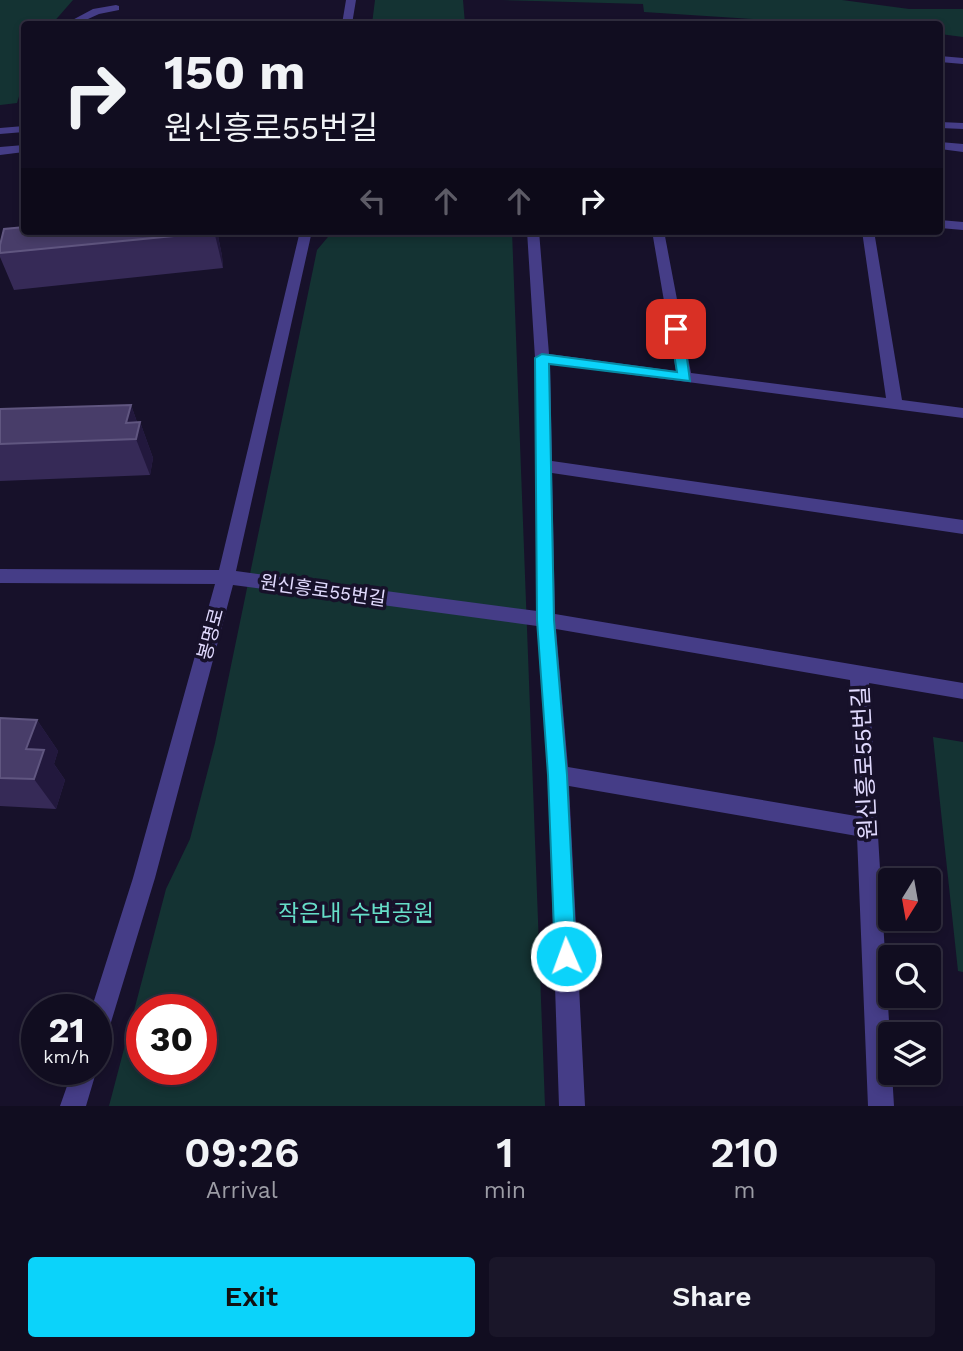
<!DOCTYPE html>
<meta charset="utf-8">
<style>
:root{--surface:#110d20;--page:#1a1629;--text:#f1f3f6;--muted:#9c9ca5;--line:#302d3e;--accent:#0bd3fa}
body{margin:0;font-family:"Work Sans","Noto Sans KR",sans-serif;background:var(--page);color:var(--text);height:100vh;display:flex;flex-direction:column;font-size:26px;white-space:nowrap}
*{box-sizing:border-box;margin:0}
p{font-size:23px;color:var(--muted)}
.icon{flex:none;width:38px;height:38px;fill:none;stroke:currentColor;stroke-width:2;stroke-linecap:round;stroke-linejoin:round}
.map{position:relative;height:1106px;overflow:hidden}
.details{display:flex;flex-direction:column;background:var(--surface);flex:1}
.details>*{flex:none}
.banner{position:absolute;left:21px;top:21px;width:922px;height:214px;border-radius:7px;box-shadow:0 4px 10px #0003,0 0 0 2px var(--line);background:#110d20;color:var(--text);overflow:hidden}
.needle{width:46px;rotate:191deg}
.tools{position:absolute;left:878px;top:868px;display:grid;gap:14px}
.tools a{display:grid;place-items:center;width:63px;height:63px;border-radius:7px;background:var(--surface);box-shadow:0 4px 10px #0003,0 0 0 2px var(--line);font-size:35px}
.speed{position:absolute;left:21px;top:994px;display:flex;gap:14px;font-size:35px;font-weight:700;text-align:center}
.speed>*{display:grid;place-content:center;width:91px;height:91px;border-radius:50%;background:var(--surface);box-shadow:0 4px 10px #0003,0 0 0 2px var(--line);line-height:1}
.speed small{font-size:18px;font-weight:400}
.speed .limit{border:10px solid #d22;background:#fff;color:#111}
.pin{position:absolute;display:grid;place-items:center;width:60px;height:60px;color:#fff;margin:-30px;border-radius:14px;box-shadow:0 4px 10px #0006}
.me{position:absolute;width:77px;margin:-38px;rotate:358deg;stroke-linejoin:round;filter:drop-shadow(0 0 5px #0008)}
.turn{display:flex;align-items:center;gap:24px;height:147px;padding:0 28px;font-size:32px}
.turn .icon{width:91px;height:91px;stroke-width:2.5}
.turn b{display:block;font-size:49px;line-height:60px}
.lanes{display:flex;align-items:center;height:66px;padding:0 28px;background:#0003;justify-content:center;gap:35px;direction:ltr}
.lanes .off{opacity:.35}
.eta{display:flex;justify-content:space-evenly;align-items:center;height:119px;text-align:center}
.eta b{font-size:42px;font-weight:600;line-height:49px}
.primary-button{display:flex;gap:14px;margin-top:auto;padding:14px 28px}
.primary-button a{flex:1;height:80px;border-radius:7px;background:var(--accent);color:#111;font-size:28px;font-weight:600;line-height:80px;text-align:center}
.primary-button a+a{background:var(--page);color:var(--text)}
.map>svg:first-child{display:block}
.green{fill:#143333;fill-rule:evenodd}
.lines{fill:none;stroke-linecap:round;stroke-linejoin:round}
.minor{fill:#453d87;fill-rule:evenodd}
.wall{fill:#362a57}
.shaded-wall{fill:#22183d}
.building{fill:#483d69;stroke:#605680;stroke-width:2}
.route{fill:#0bd3fa;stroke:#0789a2;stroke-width:2}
.labels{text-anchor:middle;stroke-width:7;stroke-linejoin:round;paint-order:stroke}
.street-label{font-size:19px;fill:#e1dafe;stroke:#17112a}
.near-street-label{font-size:23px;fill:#e1dafe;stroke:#17112a}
.near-park-label{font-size:23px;fill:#66dec8;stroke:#17112a}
</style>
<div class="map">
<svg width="963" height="1106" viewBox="0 0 963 1106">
<rect width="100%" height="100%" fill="#17112a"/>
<!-- green -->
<path class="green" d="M0,0H73L52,24H24V80L17,103L0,105Z
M375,0H463L465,24H372Z
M502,0H842L909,9H963V37L940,34V24H832L644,12L643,4Z
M333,231H512L545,1106H109L166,889L190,839L215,743L317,250ZM142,1010H201V1069H142Z
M933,737L963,742V972L958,971Z"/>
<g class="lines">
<!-- minor -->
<path class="minor" d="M346,0H356L352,24H342Z
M116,5L119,6V10L99,14L77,24H65L93,9Z
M940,56L963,58V64L940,62Z
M940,122L963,123V129L940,128Z
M24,126V132L0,134V128Z
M940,142L963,144V152L940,149Z
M24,145V152L0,155V147Z
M940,220L963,222V230L940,228Z
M300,231H312L236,571L537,611L535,358L527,231H539L549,354L676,371L652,231H664L691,373L886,398L862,231H874L902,400L963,408V418L550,364L552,461L963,520V534L552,473L555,614L963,683V699L869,683L894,1106H868L857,836L569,786L585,1106H559L548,775L537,626L233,585L155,878L108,1032L105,1041L96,1044V1010H91L133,878L215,584L0,583V569L219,570ZM556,629L850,680L856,816L568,767Z
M96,1066L97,1069L86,1106H60L73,1069H96Z"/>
</g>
<!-- wall -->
<path class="wall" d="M217,231L222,256L223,268L14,290L0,257V245Z
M131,405L137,422H140L153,458L150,475L0,481V409Z
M0,718L37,720L58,751L54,764L65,780L56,809L0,806Z"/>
<!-- shaded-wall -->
<path class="shaded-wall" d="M214,231H217L222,256L223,268Z
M131,405L139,428L140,422L153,458L150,475L136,439L126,423Z
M37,720L58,751L54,764L65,780L56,809L34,779L26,749Z"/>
<!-- building -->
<path class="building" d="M24,227V231H214V232L0,253V245L4,229Z
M131,405L126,423L140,422L136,439L0,444V409Z
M0,718L37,720L26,749L44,750L34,779L0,778Z"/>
<!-- route -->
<path class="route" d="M676,325L683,329L690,381L549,364L554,620L567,775L576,956L573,963L566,967L558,963L555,956L548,775L537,620L535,358L542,354L677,372L670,329Z"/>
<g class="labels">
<!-- street labels -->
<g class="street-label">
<text transform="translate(323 590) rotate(8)" y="7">원신흥로55번길</text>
<text transform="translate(210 634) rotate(-75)" y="7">봉명로</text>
</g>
<!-- near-street labels -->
<g class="near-street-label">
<text transform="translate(864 763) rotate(-93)" y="8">원신흥로55번길</text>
</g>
<!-- near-park labels -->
<g class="near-park-label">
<text x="356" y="921">작은내 수변공원</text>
</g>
</g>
</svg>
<div class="tools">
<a><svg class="needle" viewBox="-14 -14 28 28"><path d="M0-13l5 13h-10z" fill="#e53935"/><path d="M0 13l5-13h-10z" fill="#9c9ca5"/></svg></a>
<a><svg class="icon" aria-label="search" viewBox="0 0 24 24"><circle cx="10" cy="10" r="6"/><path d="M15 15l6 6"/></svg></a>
<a><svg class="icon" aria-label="layers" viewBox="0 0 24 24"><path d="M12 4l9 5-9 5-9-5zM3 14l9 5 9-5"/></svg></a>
</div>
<div class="speed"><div>21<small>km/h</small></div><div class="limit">30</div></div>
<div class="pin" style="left:676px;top:329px;background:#d93025"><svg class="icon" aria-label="arrive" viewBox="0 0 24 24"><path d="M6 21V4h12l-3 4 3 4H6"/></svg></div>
<svg class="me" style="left:566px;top:956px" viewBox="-20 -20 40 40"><circle r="17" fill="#0bd3fa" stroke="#fff" stroke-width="3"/><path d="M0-11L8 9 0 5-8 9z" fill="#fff"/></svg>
<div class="banner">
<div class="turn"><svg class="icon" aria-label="right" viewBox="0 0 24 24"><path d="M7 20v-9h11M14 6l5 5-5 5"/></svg><div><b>150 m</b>원신흥로55번길</div></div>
<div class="lanes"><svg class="icon off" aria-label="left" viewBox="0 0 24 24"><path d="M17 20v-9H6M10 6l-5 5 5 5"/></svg><svg class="icon off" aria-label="ahead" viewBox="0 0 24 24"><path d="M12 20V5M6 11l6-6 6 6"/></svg><svg class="icon off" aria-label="ahead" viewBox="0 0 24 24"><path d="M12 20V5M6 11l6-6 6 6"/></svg><svg class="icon" aria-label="right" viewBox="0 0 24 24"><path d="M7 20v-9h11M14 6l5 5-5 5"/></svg></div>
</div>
</div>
<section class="details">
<div class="eta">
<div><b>09:26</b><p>Arrival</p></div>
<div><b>1</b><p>min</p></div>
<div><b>210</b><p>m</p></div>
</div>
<div class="primary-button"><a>Exit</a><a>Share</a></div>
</section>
